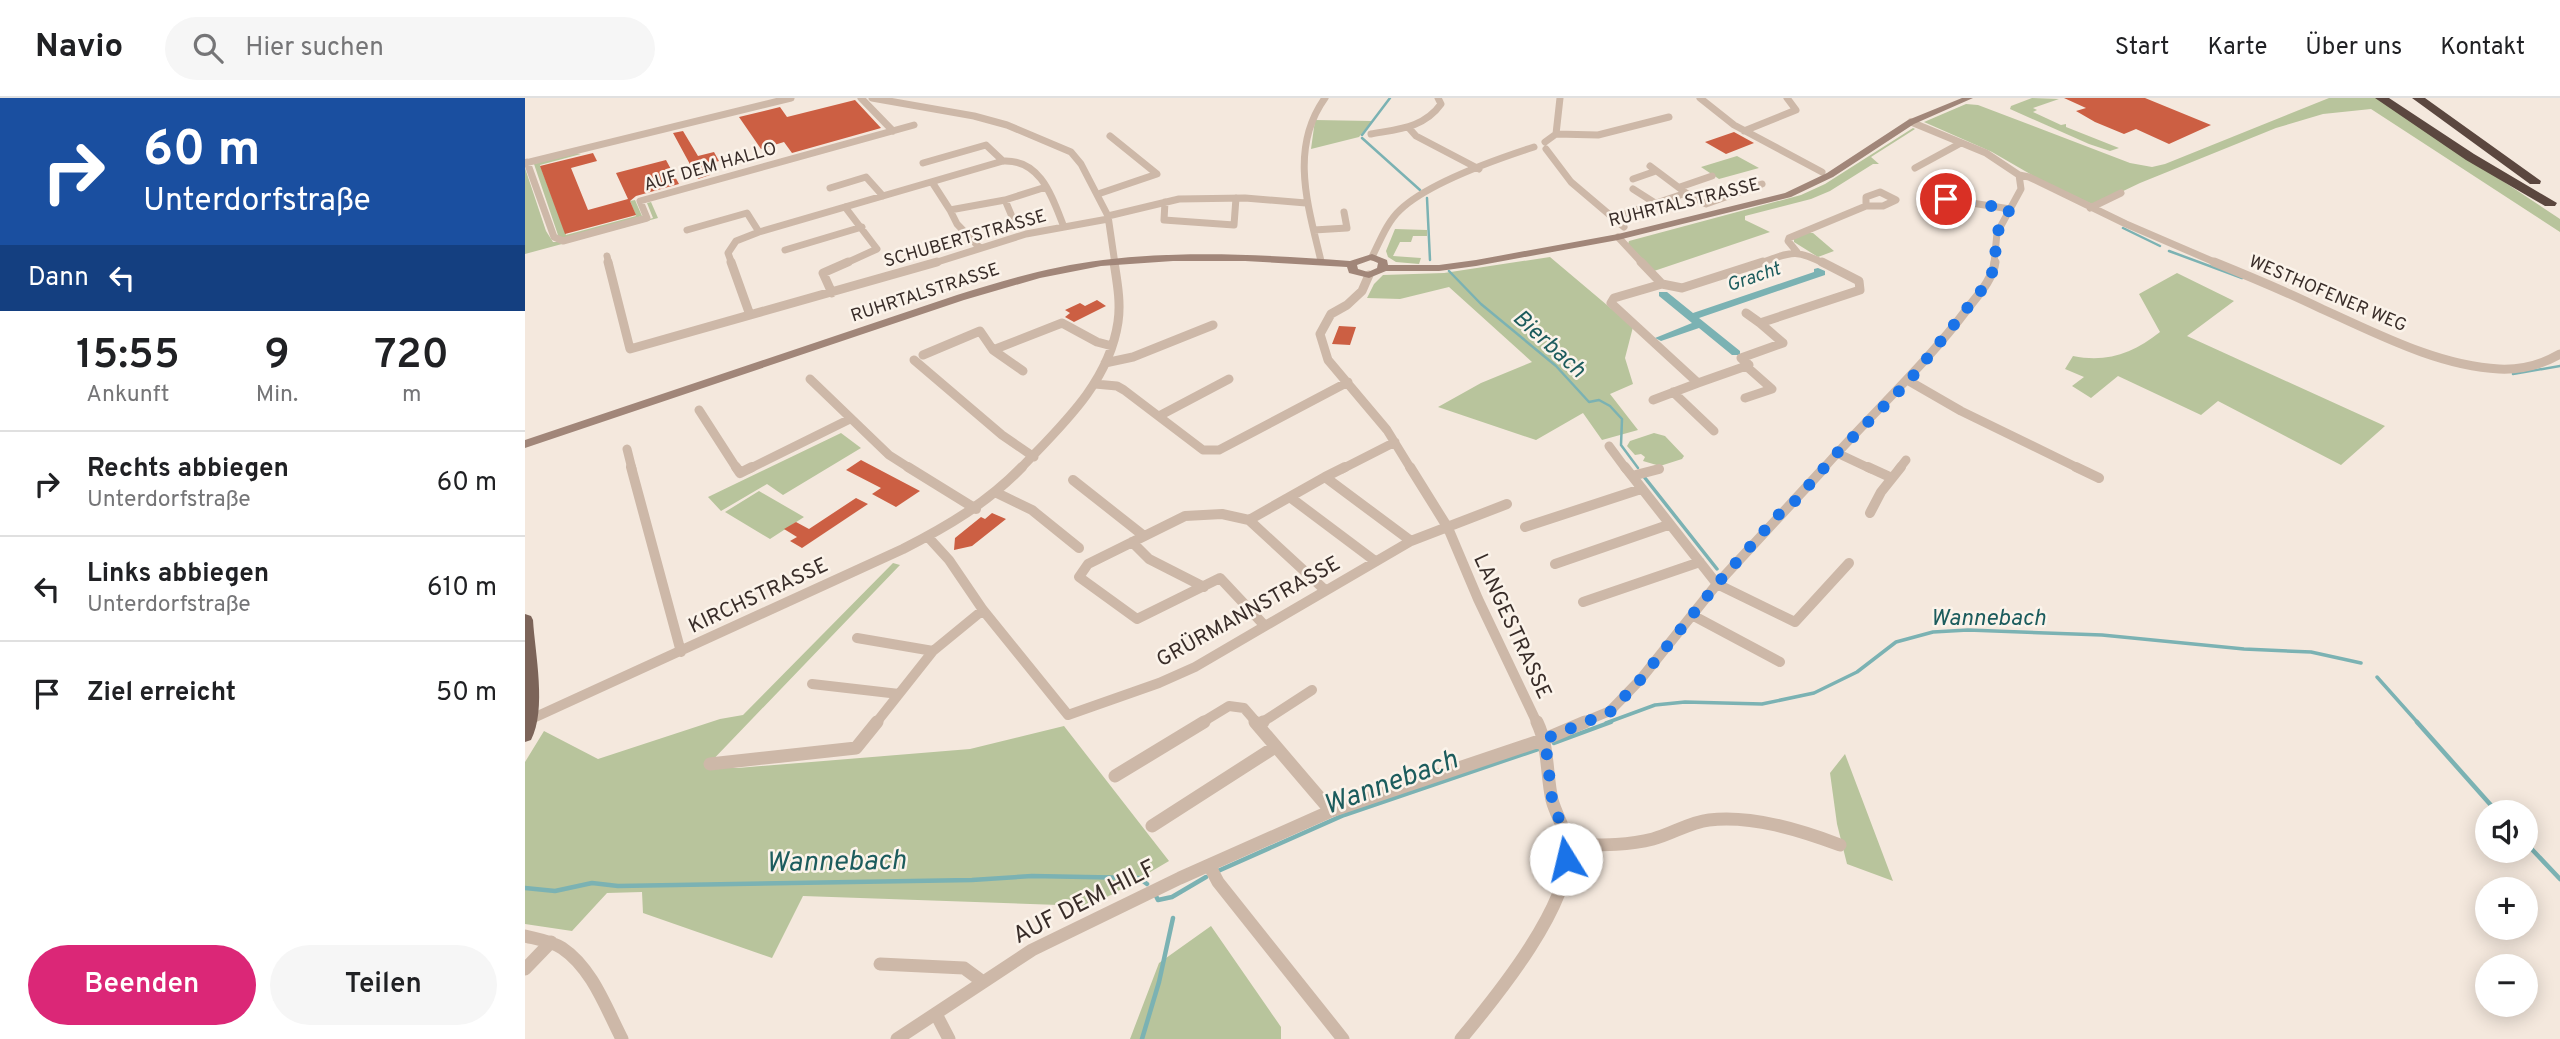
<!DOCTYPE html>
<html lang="de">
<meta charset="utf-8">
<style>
:root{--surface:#fff;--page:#f6f6f6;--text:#202124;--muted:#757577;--line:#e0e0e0;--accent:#db2777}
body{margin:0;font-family:Overpass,sans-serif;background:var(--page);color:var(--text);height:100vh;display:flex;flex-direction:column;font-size:26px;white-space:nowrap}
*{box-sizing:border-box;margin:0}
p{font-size:23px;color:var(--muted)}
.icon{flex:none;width:38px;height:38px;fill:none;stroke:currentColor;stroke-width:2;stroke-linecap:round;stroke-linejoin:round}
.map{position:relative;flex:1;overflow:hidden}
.details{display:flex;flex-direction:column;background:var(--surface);width:525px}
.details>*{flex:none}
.hud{background:#1a4fa0;color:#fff;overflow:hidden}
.tools{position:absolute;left:1950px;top:702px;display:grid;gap:14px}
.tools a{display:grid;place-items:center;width:63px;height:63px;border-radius:50%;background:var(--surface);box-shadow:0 4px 18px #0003;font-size:35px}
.pin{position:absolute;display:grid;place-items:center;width:60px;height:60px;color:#fff;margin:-30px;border:4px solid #fff;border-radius:50%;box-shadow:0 2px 7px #0007}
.me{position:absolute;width:77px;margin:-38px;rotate:351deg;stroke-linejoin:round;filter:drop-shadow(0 0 5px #0008)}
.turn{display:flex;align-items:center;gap:24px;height:147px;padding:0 28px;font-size:32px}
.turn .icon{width:91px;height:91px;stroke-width:2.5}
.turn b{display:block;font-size:49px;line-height:60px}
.then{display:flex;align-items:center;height:66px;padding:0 28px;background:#0003;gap:14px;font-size:26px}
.eta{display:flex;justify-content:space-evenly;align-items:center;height:119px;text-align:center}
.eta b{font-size:42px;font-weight:600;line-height:49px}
.cta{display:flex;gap:14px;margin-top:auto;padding:14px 28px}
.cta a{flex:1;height:80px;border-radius:42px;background:var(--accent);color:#fff;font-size:28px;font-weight:600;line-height:80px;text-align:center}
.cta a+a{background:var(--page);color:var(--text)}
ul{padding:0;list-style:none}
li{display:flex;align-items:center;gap:21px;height:105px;padding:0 28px;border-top:2px solid var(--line)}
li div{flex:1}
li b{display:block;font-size:26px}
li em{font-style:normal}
header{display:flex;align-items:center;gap:42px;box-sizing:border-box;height:98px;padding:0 35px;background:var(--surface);border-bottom:2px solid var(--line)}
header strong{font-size:33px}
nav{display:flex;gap:38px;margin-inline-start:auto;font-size:24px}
.search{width:490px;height:63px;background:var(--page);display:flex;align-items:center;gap:18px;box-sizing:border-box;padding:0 24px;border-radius:38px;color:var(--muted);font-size:26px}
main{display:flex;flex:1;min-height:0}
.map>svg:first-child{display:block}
.green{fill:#b8c49c}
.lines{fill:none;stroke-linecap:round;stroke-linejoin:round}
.stream-far2{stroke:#7bb2b3;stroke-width:2.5}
.stream-far1{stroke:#7bb2b3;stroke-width:3.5}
.stream{stroke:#7bb2b3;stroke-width:4.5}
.canal{fill:#7bb2b3;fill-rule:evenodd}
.building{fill:#cc5f43}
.minor-far3{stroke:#cdb8a8;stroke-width:7}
.minor-far2{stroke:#cdb8a8;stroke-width:9}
.minor-far1{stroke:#cdb8a8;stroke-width:10}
.minor{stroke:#cdb8a8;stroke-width:13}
.secondary{fill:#a18679;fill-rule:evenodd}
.primary{fill:#7c6459;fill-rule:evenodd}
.motorway{fill:#5b473f;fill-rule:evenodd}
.route{stroke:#1a73e8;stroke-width:12;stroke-dasharray:0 21.6}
.labels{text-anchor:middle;stroke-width:5;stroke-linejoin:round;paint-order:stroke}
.far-street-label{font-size:18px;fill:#392d29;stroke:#fbf3ea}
.far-water-label{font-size:19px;font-style:italic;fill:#1c5c5d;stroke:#fbf3ea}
.street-label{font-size:21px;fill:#392d29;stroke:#fbf3ea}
.water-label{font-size:23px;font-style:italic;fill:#1c5c5d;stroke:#fbf3ea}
.near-street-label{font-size:24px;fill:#392d29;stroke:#fbf3ea}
.near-water-label{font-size:28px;font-style:italic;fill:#1c5c5d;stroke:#fbf3ea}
</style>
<header>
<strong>Navio</strong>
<div class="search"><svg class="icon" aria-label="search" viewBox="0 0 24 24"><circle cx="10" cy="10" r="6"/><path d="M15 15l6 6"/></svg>Hier suchen</div>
<nav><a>Start</a><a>Karte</a><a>Über uns</a><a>Kontakt</a></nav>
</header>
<main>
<section class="details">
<div class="hud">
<div class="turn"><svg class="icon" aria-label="right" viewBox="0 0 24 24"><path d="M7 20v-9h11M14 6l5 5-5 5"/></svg><div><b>60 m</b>Unterdorfstraße</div></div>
<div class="then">Dann<svg class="icon" aria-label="left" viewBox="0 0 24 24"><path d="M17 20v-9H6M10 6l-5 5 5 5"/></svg></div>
</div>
<div class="eta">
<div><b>15:55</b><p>Ankunft</p></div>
<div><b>9</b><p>Min.</p></div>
<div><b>720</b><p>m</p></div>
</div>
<ul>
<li><svg class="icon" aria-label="right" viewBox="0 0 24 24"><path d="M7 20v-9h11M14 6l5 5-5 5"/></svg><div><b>Rechts abbiegen</b><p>Unterdorfstraße</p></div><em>60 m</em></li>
<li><svg class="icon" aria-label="left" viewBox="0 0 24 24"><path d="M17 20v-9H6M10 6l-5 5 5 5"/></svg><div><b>Links abbiegen</b><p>Unterdorfstraße</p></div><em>610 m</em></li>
<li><svg class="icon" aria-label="arrive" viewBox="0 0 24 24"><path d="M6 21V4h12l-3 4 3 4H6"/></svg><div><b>Ziel erreicht</b></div><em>50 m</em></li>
</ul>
<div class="cta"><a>Beenden</a><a>Teilen</a></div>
</section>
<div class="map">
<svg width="2035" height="941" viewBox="0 0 2035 941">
<rect width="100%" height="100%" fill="#f4e8dd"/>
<!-- green -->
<path class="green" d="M1507,0L1534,1L1508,10L1512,12L1508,14L1536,27L1541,26V29L1594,50L1585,53L1564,46L1485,11L1486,8Z
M1804,0H1852L2035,121V134L1846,11L1798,16L1751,30L1615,85L1569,107L1517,83L1467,54L1399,24L1441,6L1453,7L1605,65L1627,69L1640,66Z
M790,22L847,23L834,39L786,51Z
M1388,30L1390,31L1346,59L1354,66H1348L1305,93L1286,101L1220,118V122L1245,134L1129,173L1103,146L1104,143L1276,97L1300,86Z
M49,55L56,56L15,67L41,137L111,118L105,103L110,102L117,118L44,140H34L9,66Z
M1212,58L1234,70L1194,81L1176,69Z
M0,70L21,133L28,144H39L128,120L122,105L126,104L133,120L0,156Z
M870,131L902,132V138H888L886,144H875L868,158L896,160L894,166L871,164L863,159L861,153Z
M1283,135H1288L1309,153L1293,159L1269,144V141Z
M1025,159L1108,229L1100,260L1108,286L1085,296L1113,332L1077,342L1058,315L1011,342L913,309L956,285L1007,264L924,189L875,201L842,200L849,186L858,177L919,175Z
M1652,175L1709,203L1662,238L1860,328L1816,367L1693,303L1676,317L1593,278L1566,300L1547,288L1559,279L1540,271L1548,258C1582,265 1609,255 1635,234L1614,196Z
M316,335L336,350L258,397L242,386L196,413L183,399Z
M1129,335L1140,338L1159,358L1157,361L1135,368L1118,363L1120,359L1116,356L1110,357L1102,348L1105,343Z
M234,393L279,419L245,441L200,414Z
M368,465L375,467L180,670H213L445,651L539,628L644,763L588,796L563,808L278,798L247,860L118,815L117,794L82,795L47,833L0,826V664L19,633L73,661L195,621L218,617Z
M1320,656L1368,783L1322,766L1312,726L1305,675Z
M686,828L756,929V941H605L634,865Z"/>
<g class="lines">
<!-- stream-far2 -->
<path class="stream-far2" d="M837,37L865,0
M837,40L895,92
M902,100L905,162
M1598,130L1635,148
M1644,153L1717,180
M924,173L956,206L1031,268L1064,304L1074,302L1085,308L1097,321L1096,347L1113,370
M1988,276L2035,268"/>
<!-- stream-far1 -->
<path class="stream-far1" d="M1120,380L1192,471
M1852,579L1893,625
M1081,625L1130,607L1160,604L1237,606L1289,595L1332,574L1371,544L1408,534L1443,532L1577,537L1719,551L1786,554L1836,565"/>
<!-- stream -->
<path class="stream" d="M1892,624L1972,714
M1029,645L1086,624
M2000,744L2035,781
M693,773L819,717L1013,651
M0,790L30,793L67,785L93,788L447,782L507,778L614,780L622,786
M631,798L633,802L647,799L681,779
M617,941L634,884L648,820"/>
<!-- canal -->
<path class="canal" d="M1293,170L1300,173V177L1174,220L1215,253V257H1207L1174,230L1136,243L1130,240L1167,225L1134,198V194H1142L1168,215L1289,174V171Z"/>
</g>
<!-- building -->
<path class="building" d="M1539,0H1620L1686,27L1644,46L1611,31L1599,36L1570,24L1551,13L1561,10Z
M330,2L356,30L267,55L259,44L236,51L214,19L255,9L262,19Z
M158,33L173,58L189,54L194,63L179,67L185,77L173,81L148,35Z
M1209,34L1229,45L1201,56L1180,44Z
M68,55L72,63L46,70L63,112L103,101L91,75L141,62L154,86L111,98L105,103L111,117L40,136L15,68Z
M572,202L581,208L549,224L540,219L545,215L540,212L555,205L560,208Z
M814,228L831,229L825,247L807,246Z
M336,362L395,393L371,409L347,396L356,390L321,372Z
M331,400L343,406L277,450L265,443L272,439L259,431L271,424L284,431Z
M467,415L481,421L447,448L429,452L430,440L456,419L460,421Z"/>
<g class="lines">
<!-- minor-far3 -->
<path class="minor-far3" d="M336,0L368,33
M347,0L449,18L482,27L546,54L556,66L583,118L590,166
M1175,0L1209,27L1297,74
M1386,24L1461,55L1494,77L1496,91L1472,135L1469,166
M883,29L891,38L954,71
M1219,33L1271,12L1262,0
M846,36C873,31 899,30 916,6L913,0
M1031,36L1073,37L1144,19
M1020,44L1031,36L1035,0
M1021,51L1046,84L1099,129
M2,64L29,139L38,143L122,120L115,103L389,27
M0,65L266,0
M398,65L461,47L478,63
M1125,68L1161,95
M1390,70L1436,45
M1494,77L1504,79L1601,126L1694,166
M1108,81L1131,73
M407,84L425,112
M1155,89L1187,78
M305,90L341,79L358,98
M1108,91L1130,105
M1355,94L1371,102L1358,108H1341V99Z
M573,96L632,76L585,38
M1421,101L1485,111
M480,102L521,89
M640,104L639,122L709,127L711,100
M1565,110L1596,95
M583,118L654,101L720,100L781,105
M1087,120L1161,95L1181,106L1237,86
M162,132L222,115L234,134
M789,132L822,130L819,114
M1093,139L1118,166
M455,150L432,126L425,112L480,102L488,121
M260,152L337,129
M1272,154L1263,143L1264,140L1341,108
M82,158L84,166
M847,159C855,143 862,124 875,112C903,85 972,61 1009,49
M796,163C783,108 764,50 800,0
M207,166L203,155L211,143L234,134L478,63C516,61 527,99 539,129
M319,166L352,151L320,109
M406,166L501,136L583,121
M1233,166C1265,155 1268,149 1300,166"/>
<!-- minor-far2 -->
<path class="minor-far2" d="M83,164L105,251L412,164
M206,164L225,217
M1116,164L1137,186
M1689,164C1726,179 1762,194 1797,211C1851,235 1913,268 1974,271C1995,272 2016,267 2035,256
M844,177L837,193L822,207L806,216L795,236L803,262L862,332L886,371
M1137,186L1157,190L1238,164
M1137,186L1089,200L1086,205L1173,285L1224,267L1216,260L1258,245L1235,225L1335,192L1334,183L1297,164
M307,195L298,175L323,164
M1221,215L1235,225
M468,252L498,273
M398,257L455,233L468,252L537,225L572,244L587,248
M389,262L477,337L509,359
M580,265L608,259L688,227
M285,281L364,357L386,371
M1384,283L1436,313L1555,371
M570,286L592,288L599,292L678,352H694L823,284
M1148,294L1189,333
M1220,300L1247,291L1221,268
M1128,302L1173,285
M174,312L212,371
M634,318L704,281
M1084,348L1101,371
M102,351L107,371
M1312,355L1346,371
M224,371L325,321
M495,371C536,328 584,285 593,224C596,204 592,184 589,164
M817,371L870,344
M1298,371C1346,316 1399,269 1443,210C1453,197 1468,181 1470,164
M1374,371L1381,362"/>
<!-- minor-far1 -->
<path class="minor-far1" d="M106,369L156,554
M211,369L215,375L227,369
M383,369L451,411
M820,369L800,379L886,443
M885,369L923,430L953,501L1012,625
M1100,369L1192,486L1270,524L1324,465
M1343,369L1367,380
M1551,369L1574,380
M1107,378L1134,371
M548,382L619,438
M472,395L507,412L554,450
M766,400L850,463
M1345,415L1356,394L1376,369
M724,422L800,379
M1000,429L1116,391
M403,439L424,462L458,512L543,617L634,585L670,569L886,443L982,406
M607,444L624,461L679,489
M1030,466L1143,427
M1058,504L1175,464
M1167,517L1255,564
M740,528L695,480L612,521L554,479L563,466L660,418L697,416L724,422L800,492
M332,540L408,553
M287,586L374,596
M4,622L378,451C423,428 462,405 497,369
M351,625L408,553L458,512
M676,625L704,608L719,610L732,625
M736,625L787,592
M1056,625L1085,613L1115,582L1192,486L1300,369"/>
<!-- minor -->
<path class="minor" d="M730,624L806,713
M733,627L738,624
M185,666L331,650L352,624
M590,678L679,624
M627,728L750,649
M1043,747C1072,747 1101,748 1128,741C1147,736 1165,724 1184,722C1227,717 1275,732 1315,747
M684,767L693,784L818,941
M0,838C12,841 26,843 37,850C67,870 81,910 97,941
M355,866L439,870L458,884
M0,871L26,844
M411,916L424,941
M372,941L507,852L655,780L806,713L1020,641L1060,624
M936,941C971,899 1049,804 1043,747C1041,732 1031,717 1027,702C1021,675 1024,649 1012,624"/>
<!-- secondary -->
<path class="secondary" d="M1437,0H1448L1389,26L1308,79L1266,99L1093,142L951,168L914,173H861L844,180L824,175L822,169L720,163H648L576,168L515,180L439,202L0,350V342L432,197C480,182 528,168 578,162C660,152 743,157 825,163L847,156L862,162L863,167H914L951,162L1093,136L1260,95L1302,75L1383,22ZM846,162L853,165L852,170L843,174L833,171L832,167Z"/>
<!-- primary -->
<path class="primary" d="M0,516L6,518L8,522C10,555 22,612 6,642L0,644Z"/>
<!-- motorway -->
<path class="motorway" d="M1850,0H1864L1949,56L2032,105L2030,108H2020L1941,62Z
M1887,0H1900L2016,83L2015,86H2005Z"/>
</g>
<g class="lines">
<!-- route -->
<path class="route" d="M1041,761L1043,747L1027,701L1020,641L1085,614L1115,582L1192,486L1256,414L1263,411L1312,355L1384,283L1459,189L1469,171L1472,135L1485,111L1421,101"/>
</g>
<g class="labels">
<!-- far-street labels -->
<g class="far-street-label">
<text transform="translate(185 68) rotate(-16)" y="6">AUF DEM HALLO</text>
<text transform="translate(1159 104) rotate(-14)" y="6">RUHRTALSTRASSE</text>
<text transform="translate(440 140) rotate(-16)" y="6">SCHUBERTSTRASSE</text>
<text transform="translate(400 194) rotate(-18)" y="6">RUHRTALSTRASSE</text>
<text transform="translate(1803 195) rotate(23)" y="6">WESTHOFENER WEG</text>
</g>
<!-- far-water labels -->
<g class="far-water-label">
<text transform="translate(1228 178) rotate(-19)" y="7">Gracht</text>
</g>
<!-- street labels -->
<g class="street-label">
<text transform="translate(233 497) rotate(-25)" y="7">KIRCHSTRASSE</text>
<text transform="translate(723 513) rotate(-29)" y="7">GRÜRMANNSTRASSE</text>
<text transform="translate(988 528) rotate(65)" y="7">LANGESTRASSE</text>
</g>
<!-- water labels -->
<g class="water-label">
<text transform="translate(1025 245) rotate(42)" y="8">Bierbach</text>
<text x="1463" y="527">Wannebach</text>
</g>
<!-- near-street labels -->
<g class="near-street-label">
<text transform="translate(559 803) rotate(-27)" y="8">AUF DEM HILF</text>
</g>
<!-- near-water labels -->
<g class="near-water-label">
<text transform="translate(865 683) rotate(-20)" y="10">Wannebach</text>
<text transform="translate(311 762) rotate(-1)" y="10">Wannebach</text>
</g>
</g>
</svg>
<div class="tools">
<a><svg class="icon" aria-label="sound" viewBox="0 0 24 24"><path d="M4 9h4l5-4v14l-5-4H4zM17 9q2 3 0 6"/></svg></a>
<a>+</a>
<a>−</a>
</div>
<div class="pin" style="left:1421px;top:101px;background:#d93025"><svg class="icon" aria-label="arrive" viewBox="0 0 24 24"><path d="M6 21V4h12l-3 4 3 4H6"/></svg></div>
<svg class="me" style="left:1041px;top:761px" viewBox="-20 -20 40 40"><circle r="19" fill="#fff"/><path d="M0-13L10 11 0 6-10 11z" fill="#1a73e8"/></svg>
</div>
</main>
